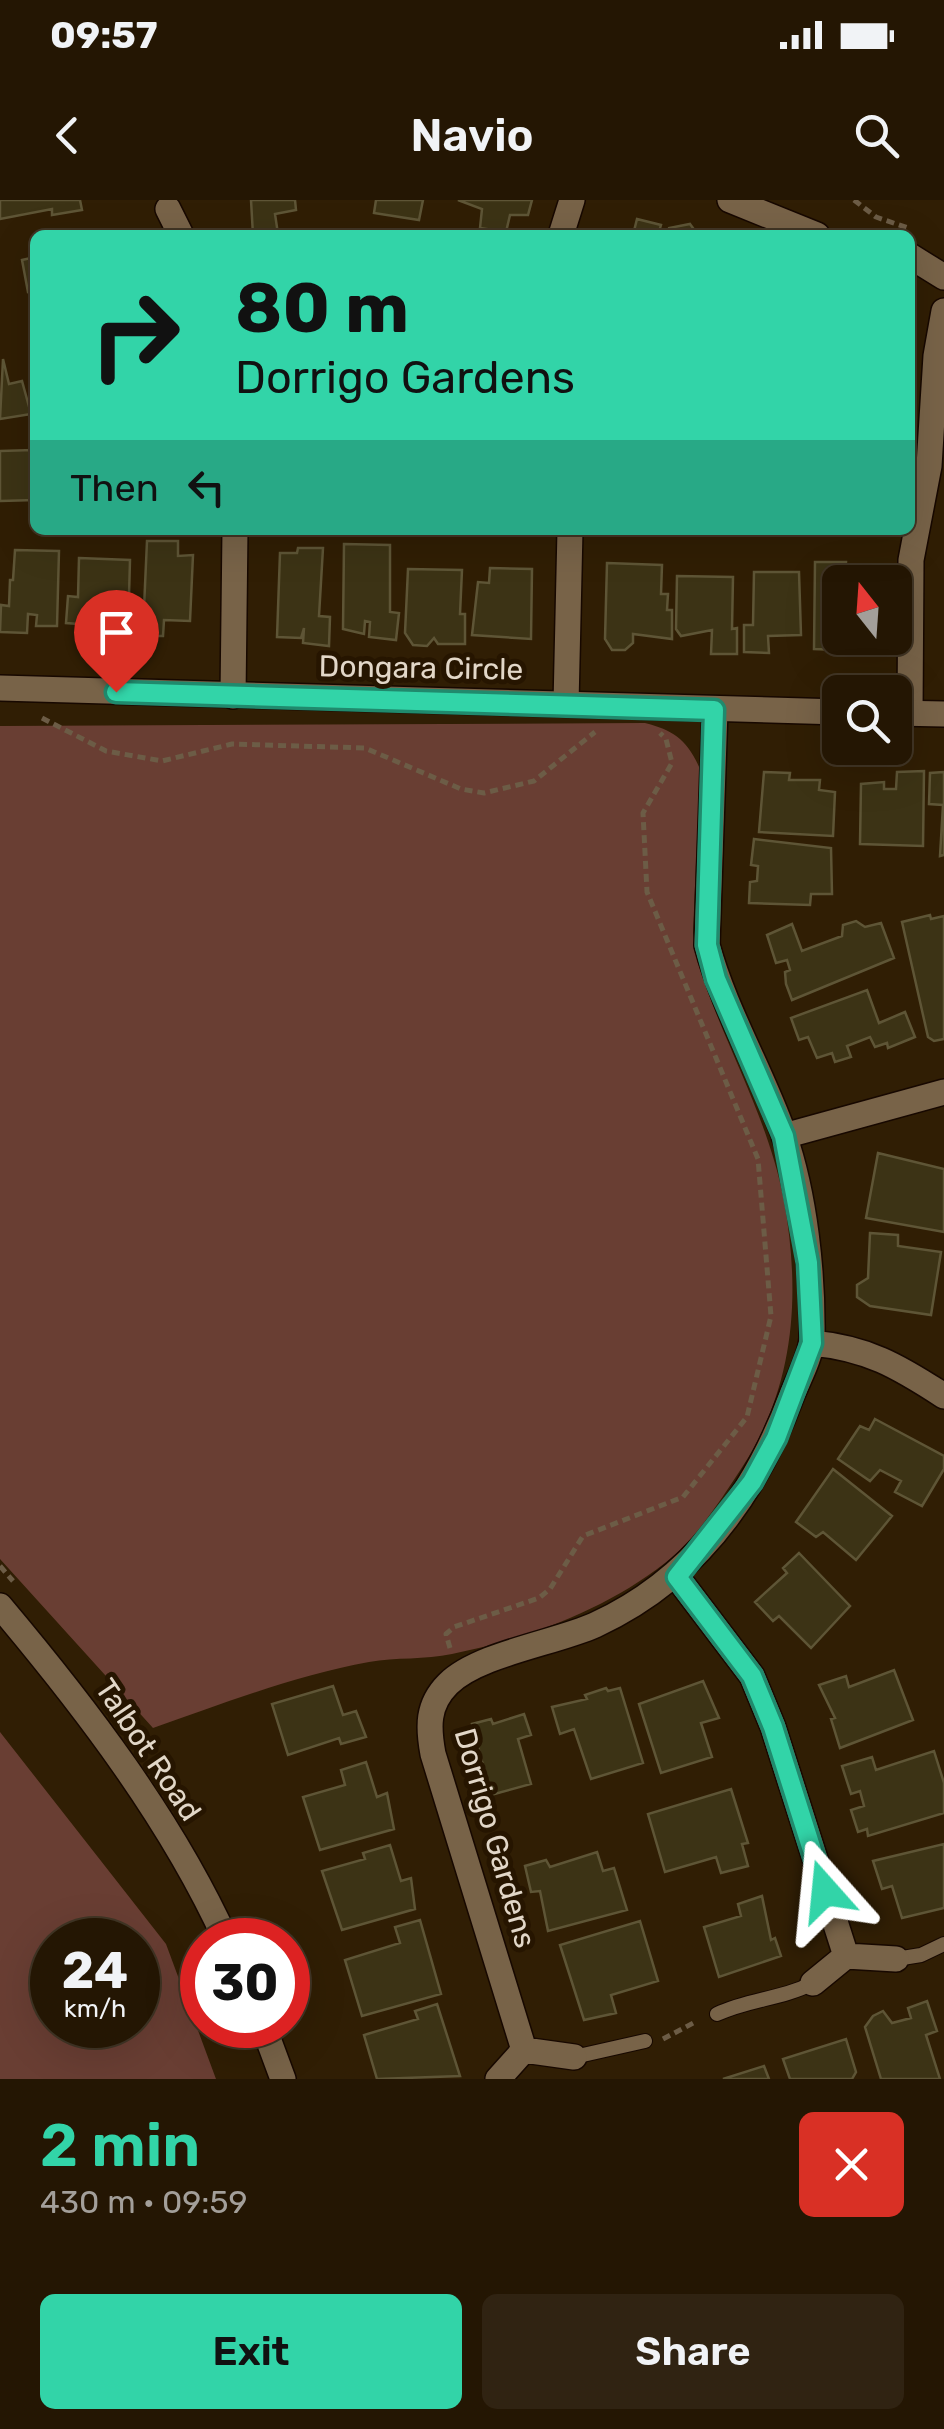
<!DOCTYPE html>
<meta charset="utf-8">
<style>
:root{--surface:#241603;--page:#302312;--text:#f1f3f6;--muted:#a39f9a;--line:#413525;--accent:#32d4a8}
body{margin:0;font-family:Rubik,sans-serif;background:var(--page);color:var(--text);height:100vh;display:flex;flex-direction:column;font-size:38px;white-space:nowrap}
*{box-sizing:border-box;margin:0}
p{font-size:32px;color:var(--muted)}
.icon{flex:none;width:55px;height:55px;fill:none;stroke:currentColor;stroke-width:2;stroke-linecap:round;stroke-linejoin:round}
.map{position:relative;height:1879px;overflow:hidden}
.sheet{display:flex;flex-direction:column;background:var(--surface);flex:1}
.sheet>*{flex:none}
.guide{position:absolute;left:30px;top:30px;width:885px;height:305px;border-radius:15px;box-shadow:0 10px 40px #0002,0 0 0 2px var(--line);background:#32d4a8;color:#111;overflow:hidden}
.needle{width:65px;rotate:343deg}
.fabs{position:absolute;left:822px;top:365px;display:grid;gap:20px}
.fabs a{display:grid;place-items:center;width:90px;height:90px;border-radius:15px;background:var(--surface);box-shadow:0 10px 40px #0002,0 0 0 2px var(--line);font-size:50px}
.speed{position:absolute;left:30px;top:1718px;display:flex;gap:20px;font-size:50px;font-weight:700;text-align:center}
.speed>*{display:grid;place-content:center;width:130px;height:130px;border-radius:50%;background:var(--surface);box-shadow:0 10px 40px #0002,0 0 0 2px var(--line);line-height:1}
.speed small{font-size:25px;font-weight:400}
.speed .limit{border:15px solid #d22;background:#fff;color:#111}
.pin{position:absolute;display:grid;place-items:center;width:85px;height:85px;color:#fff;margin:-102px -42px;border-radius:50% 50% 50% 0;rotate:-45deg;box-shadow:0 0 10px #0007}
.pin .icon{rotate:45deg}
.me{position:absolute;width:110px;margin:-55px;rotate:342deg;stroke-linejoin:round;filter:drop-shadow(0 0 8px #0008)}
.turn{display:flex;align-items:center;gap:35px;height:210px;padding:0 40px;font-size:45px}
.turn .icon{width:130px;height:130px;stroke-width:2.5}
.turn b{display:block;font-size:70px;line-height:85px}
.then{display:flex;align-items:center;height:95px;padding:0 40px;background:#0003;gap:20px;font-size:38px}
.round{display:grid;place-items:center;flex:none;width:105px;height:105px;border-radius:15px;background:var(--page)}
.summary{display:flex;align-items:center;justify-content:space-between;height:170px;padding:0 40px}
h1{font-size:60px;font-weight:600;line-height:75px;color:var(--accent)}
.primary-button{display:flex;gap:20px;margin-top:auto;padding:20px 40px}
.primary-button a{flex:1;height:115px;border-radius:15px;background:var(--accent);color:#111;font-size:40px;font-weight:600;line-height:115px;text-align:center}
.primary-button a+a{background:var(--page);color:var(--text)}
.status{display:flex;justify-content:space-between;align-items:center;height:70px;padding:0 50px;background:var(--surface);direction:ltr}
.status svg{height:28px;fill:currentColor}
header{display:flex;justify-content:space-between;align-items:center;height:130px;padding:0 40px;background:var(--surface);font-size:45px;font-weight:600}
.map>svg:first-child{display:block}
.green{fill:#693e33;fill-rule:evenodd}
.building{fill:#3c3315;stroke:#5e5536;stroke-width:2.5}
.lines{fill:none;stroke-linecap:round;stroke-linejoin:round}
.service-casing{stroke:#170800;stroke-width:16}
.minor-casing{stroke:#170800;stroke-width:28}
.tertiary-casing{stroke:#170800;stroke-width:28}
.secondary-casing{stroke:#170800;stroke-width:28}
.path{stroke:#6c5c46;stroke-width:5;stroke-dasharray:8 5;stroke-linecap:butt}
.service{stroke:#786348;stroke-width:14}
.minor{stroke:#786348;stroke-width:25}
.tertiary{stroke:#786348;stroke-width:25}
.secondary{stroke:#786348;stroke-width:25}
.route-casing{stroke:#208a6d;stroke-width:25}
.route{stroke:#32d4a8;stroke-width:18}
.labels{text-anchor:middle;stroke-width:10;stroke-linejoin:round;paint-order:stroke}
.street-label{font-size:30px;fill:#e2d7c8;stroke:#261500}
</style>
<div class="status"><b>09:57</b><svg viewBox="0 0 49 12"><path d="M0 12V9h3v3zM5 12V6h3v6zM10 12V3h3v9zM15 12V0h3v12zM26 1h20v11H26zM47 4h2v5h-2z"/></svg></div>
<header><svg class="icon" aria-label="back" viewBox="0 0 24 24"><path d="M15 5l-7 7 7 7"/></svg>Navio<svg class="icon" aria-label="search" viewBox="0 0 24 24"><circle cx="10" cy="10" r="6"/><path d="M15 15l6 6"/></svg></header>
<div class="map">
<svg width="944" height="1879" viewBox="0 0 944 1879">
<rect width="100%" height="100%" fill="#301e04"/>
<!-- green -->
<path class="green" d="M645,523C674,530 688,541 700,569L693,733L697,760C722,842 768,915 784,1001C801,1095 795,1187 741,1269C720,1301 696,1339 665,1363C605,1410 527,1439 452,1454C425,1460 396,1457 369,1462C296,1475 222,1504 153,1528L0,1359V526Z
M0,1532L166,1744L216,1879H0ZM52,1740H138V1825H52Z"/>
<!-- building -->
<path class="building" d="M0,0H80L82,10L52,15V9L0,19Z
M251,0H295L296,10L275,14L278,34L253,35Z
M376,0H423L419,20L374,13Z
M458,0H532L528,15H510L506,32L480,28L482,9Z
M637,19L661,25L658,35H633Z
M690,24L698,35H667L669,28Z
M35,57V91L28,92L22,60Z
M3,159L9,184L22,181L31,214L0,219Z
M33,250L35,300L0,301V251Z
M147,341H178V356L193,355L190,421L164,420L163,436H135L136,408H144Z
M344,344L390,345V412L399,413L396,440L369,437L370,422L365,421L364,434L343,429Z
M298,348H323L319,416L330,417L329,446L303,443L304,428L301,438L277,437L280,353H297Z
M15,350L59,351L57,426H36L37,415L28,414L27,433L0,432L1,405L9,406L10,380H13Z
M79,358L130,360L128,432L99,433L100,419H92V425L66,423L68,396L78,397Z
M815,362H846L845,377H870V382H840L838,450L814,449Z
M607,363L662,365L661,394H668L667,410H672V439L633,434V443L625,450H612L605,439Z
M490,368L532,369L531,439L472,435L478,382L489,383Z
M408,369L462,370L460,414H465V444H438L434,438L427,446L413,445L405,433Z
M754,372H799L801,435L768,436L769,453L744,452V425H753Z
M677,376L733,377L732,429L737,428V454H711L712,430L681,436L676,429Z
M924,571L923,646L860,644L861,584L884,582V589H896L897,572Z
M764,572L790,573L789,580H820L819,590L835,592L833,636L759,632Z
M944,572V655L940,656L943,605L929,604L930,573Z
M754,639L831,648L832,694H811L810,705L749,703L750,682L757,681L758,666L751,665Z
M930,715L931,719L944,716V839L934,841L928,837L902,722Z
M856,721L865,727L881,723L894,758L792,800L786,784L785,772L790,770L787,760L776,763L767,735L792,724L802,751L842,736L843,725Z
M867,790L879,823L905,812L915,837L888,848L887,843L875,847L870,837L847,846L851,857L835,862L832,853L817,858L808,837L799,840L791,818Z
M878,953L944,969V1032L866,1018Z
M870,1033L898,1035V1046L941,1052L931,1115L870,1106L857,1097V1085L868,1078Z
M875,1219L944,1256V1269L922,1306L895,1292L901,1281L880,1270L870,1281L838,1259L860,1226L869,1230Z
M833,1269L892,1316L856,1360L823,1332L816,1337L796,1322Z
M799,1353L850,1406L811,1448L779,1416L773,1421L755,1402L787,1373L783,1368Z
M894,1470L913,1520L840,1548L831,1519L835,1518L819,1485L846,1476L849,1487Z
M703,1481L719,1518L701,1523L712,1557L661,1573L639,1504Z
M333,1486L343,1515L356,1511L366,1537L341,1544L339,1538L288,1555L272,1504Z
M606,1488L608,1491L620,1488L643,1563L591,1579L574,1529L560,1534L552,1507L587,1499L585,1495Z
M524,1514L531,1535L518,1539L531,1584L491,1595L472,1524L491,1519L493,1524Z
M934,1551L944,1583V1613L868,1636L867,1629L858,1632L851,1610L864,1606L860,1591L851,1594L842,1566L872,1557L876,1570Z
M366,1562L377,1597L387,1593L394,1629L320,1650L303,1597L345,1585L341,1570Z
M731,1589L748,1643L742,1644L748,1666L721,1673L716,1657L665,1672L648,1614Z
M944,1644V1708L902,1718L892,1686L882,1689L873,1661Z
M390,1645L401,1681L411,1678L415,1709L342,1730L322,1671L365,1659L363,1653Z
M597,1652L603,1671L614,1668L627,1710L548,1731L540,1691L531,1692L525,1666L546,1660L550,1667Z
M762,1696L771,1740L775,1738L781,1756L719,1777L704,1727L741,1716L738,1704Z
M420,1720L441,1794L362,1816L345,1760L400,1743L395,1727Z
M640,1721L658,1781L611,1795L616,1813L584,1820L560,1745Z
M927,1801L937,1831L926,1835L940,1879H881L865,1827L873,1816L883,1811L892,1823L911,1818L908,1808Z
M437,1804L460,1876L377,1879L364,1835L418,1819L415,1811Z
M846,1839L856,1872L852,1879H790L783,1859Z
M764,1866L769,1879H723Z"/>
<g class="lines">
<defs>
<path id="service" d="M896,1759L921,1755L944,1744
M717,1814C749,1799 782,1799 813,1783
M574,1857L645,1841"/>
<path id="minor" d="M730,0L817,35
M168,9L181,35
M561,35L572,0
M910,56L944,77
M233,496L235,330
M566,504L570,330
M910,513L911,360L929,266L936,156L944,111
M784,936L944,892
M812,1143C867,1148 898,1166 944,1196
M677,1377L752,1476L773,1527L846,1756
M813,1783L846,1756L896,1759
M524,1850L433,1554C428,1527 427,1505 448,1484C478,1454 555,1443 595,1425C693,1380 755,1295 792,1195C799,1178 811,1156 812,1138C813,1073 805,996 784,935C761,870 725,811 707,745L715,510
M498,1879L524,1850L574,1857"/>
<path id="tertiary" d="M0,488L840,512
M895,513L944,514"/>
<path id="secondary" d="M0,1406C85,1507 171,1619 226,1740
M263,1825L283,1879"/>
</defs>
<!-- service casing -->
<use href="#service" class="service-casing"/>
<!-- minor casing -->
<use href="#minor" class="minor-casing"/>
<!-- tertiary casing -->
<use href="#tertiary" class="tertiary-casing"/>
<!-- secondary casing -->
<use href="#secondary" class="secondary-casing"/>
<!-- path -->
<path class="path" d="M854,0L876,17L908,28
M42,518L106,551L162,561L232,544L365,548L461,589L484,593L534,581L595,532
M0,1366L13,1381
M450,1448L446,1434L454,1427L539,1398L550,1389L583,1336L683,1297L747,1217L771,1116L758,959L647,692L643,613L672,563L666,539L660,533
M663,1839L697,1821"/>
<!-- service -->
<use href="#service" class="service"/>
<!-- minor -->
<use href="#minor" class="minor"/>
<!-- tertiary -->
<use href="#tertiary" class="tertiary"/>
<!-- secondary -->
<use href="#secondary" class="secondary"/>
</g>
<g class="lines">
<defs>
<path id="route" d="M116,492L714,510L707,745L716,779L784,936L808,1063L812,1143L776,1238L752,1282L677,1377L752,1476L773,1527L825,1691"/>
</defs>
<!-- route casing -->
<use href="#route" class="route-casing"/>
<!-- route -->
<use href="#route" class="route"/>
</g>
<g class="labels">
<!-- street labels -->
<g class="street-label">
<text transform="translate(421 468) rotate(1)" y="10">Dongara Circle</text>
<text transform="translate(148 1550) rotate(56)" y="10">Talbot Road</text>
<text transform="translate(495 1638) rotate(74)" y="10">Dorrigo Gardens</text>
</g>
</g>
</svg>
<div class="fabs">
<a><svg class="needle" viewBox="-14 -14 28 28"><path d="M0-13l5 13h-10z" fill="#e53935"/><path d="M0 13l5-13h-10z" fill="#a39f9a"/></svg></a>
<a><svg class="icon" aria-label="search" viewBox="0 0 24 24"><circle cx="10" cy="10" r="6"/><path d="M15 15l6 6"/></svg></a>
</div>
<div class="speed"><div>24<small>km/h</small></div><div class="limit">30</div></div>
<div class="pin" style="left:116px;top:492px;background:#d93025"><svg class="icon" aria-label="arrive" viewBox="0 0 24 24"><path d="M6 21V4h12l-3 4 3 4H6"/></svg></div>
<svg class="me" style="left:825px;top:1691px" viewBox="-20 -20 40 40"><path d="M0-17L14 15 0 8-14 15z" fill="#32d4a8" stroke="#fff" stroke-width="4"/></svg>
<div class="guide">
<div class="turn"><svg class="icon" aria-label="right" viewBox="0 0 24 24"><path d="M7 20v-9h11M14 6l5 5-5 5"/></svg><div><b>80 m</b>Dorrigo Gardens</div></div>
<div class="then">Then<svg class="icon" aria-label="left" viewBox="0 0 24 24"><path d="M17 20v-9H6M10 6l-5 5 5 5"/></svg></div>
</div>
</div>
<section class="sheet">
<div class="summary"><div><h1>2 min</h1><p>430 m · 09:59</p></div><a class="round" style="background:#d93025;color:#fff"><svg class="icon" aria-label="close" viewBox="0 0 24 24"><path d="M6 6l12 12M18 6L6 18"/></svg></a></div>
<div class="primary-button"><a>Exit</a><a>Share</a></div>
</section>
